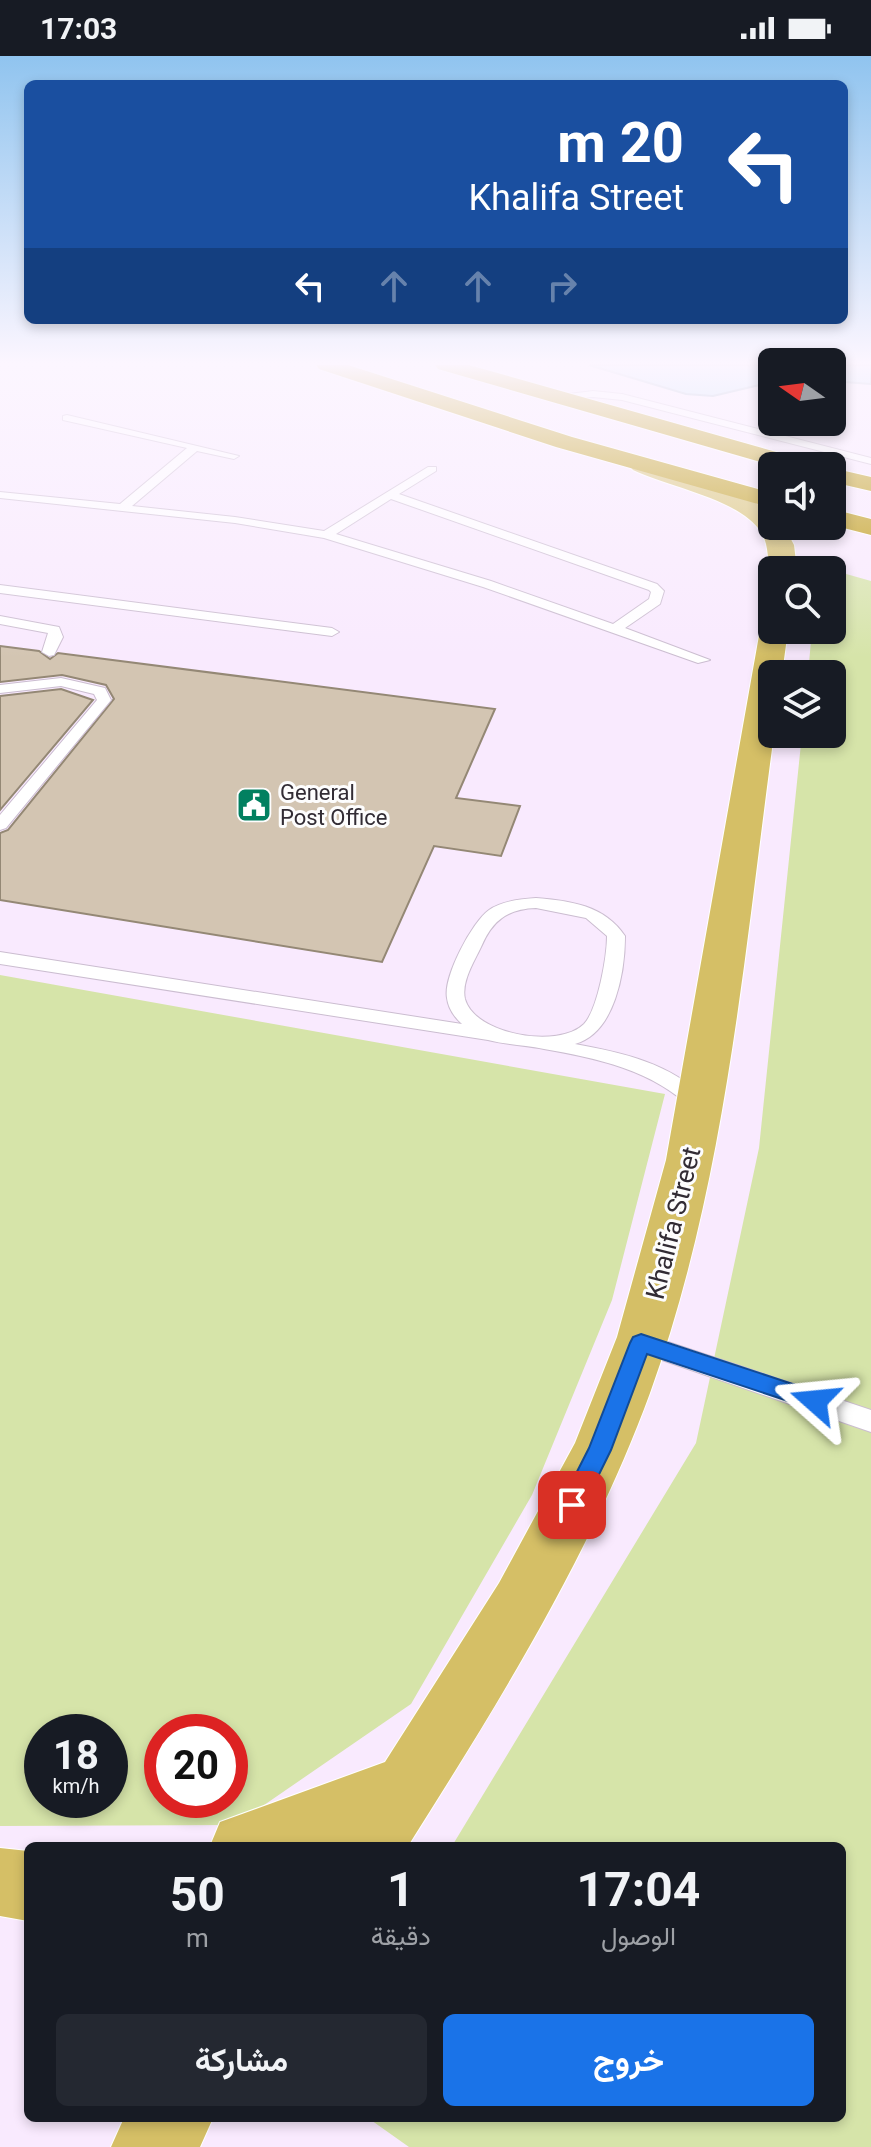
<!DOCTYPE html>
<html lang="ar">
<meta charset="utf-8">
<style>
:root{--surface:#171b24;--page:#242831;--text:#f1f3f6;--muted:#9ea1a6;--accent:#1a73e8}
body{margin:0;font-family:Roboto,Vazirmatn,sans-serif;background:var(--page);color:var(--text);direction:rtl;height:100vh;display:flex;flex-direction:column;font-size:30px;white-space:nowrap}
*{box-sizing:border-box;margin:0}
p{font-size:26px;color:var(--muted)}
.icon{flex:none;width:44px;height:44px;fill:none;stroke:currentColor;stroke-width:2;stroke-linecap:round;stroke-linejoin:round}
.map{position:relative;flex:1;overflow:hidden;direction:ltr}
.details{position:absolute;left:24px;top:1786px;width:822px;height:280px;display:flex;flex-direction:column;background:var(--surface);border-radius:12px;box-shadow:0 4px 12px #0003;direction:rtl}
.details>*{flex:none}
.hud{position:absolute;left:24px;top:24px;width:824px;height:244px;border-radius:12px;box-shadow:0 4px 12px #0003;direction:rtl;background:#1a4fa0;color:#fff;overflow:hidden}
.needle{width:52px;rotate:284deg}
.controls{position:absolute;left:758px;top:292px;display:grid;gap:16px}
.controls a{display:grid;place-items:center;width:88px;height:88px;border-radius:12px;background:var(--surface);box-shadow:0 4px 12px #0003;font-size:40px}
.speed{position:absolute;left:24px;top:1658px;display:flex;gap:16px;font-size:40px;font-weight:700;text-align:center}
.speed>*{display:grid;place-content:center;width:104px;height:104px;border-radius:50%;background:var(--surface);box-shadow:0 4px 12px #0003;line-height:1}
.speed small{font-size:20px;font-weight:400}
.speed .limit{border:12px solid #d22;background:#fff;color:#111}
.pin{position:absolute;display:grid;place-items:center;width:68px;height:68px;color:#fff;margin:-34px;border-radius:16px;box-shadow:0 4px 12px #0006}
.me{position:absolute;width:88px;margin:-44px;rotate:288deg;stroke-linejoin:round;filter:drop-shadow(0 0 6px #0008)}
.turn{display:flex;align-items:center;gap:28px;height:168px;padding:0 32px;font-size:36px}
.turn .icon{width:104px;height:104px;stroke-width:2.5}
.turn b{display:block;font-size:56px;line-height:68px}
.lanes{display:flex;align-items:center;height:76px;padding:0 32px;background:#0003;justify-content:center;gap:40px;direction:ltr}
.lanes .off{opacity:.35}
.eta{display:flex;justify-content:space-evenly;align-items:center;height:136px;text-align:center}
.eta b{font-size:48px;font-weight:700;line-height:56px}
.primary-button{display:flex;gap:16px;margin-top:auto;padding:16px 32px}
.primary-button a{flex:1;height:92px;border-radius:12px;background:var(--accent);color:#fff;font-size:32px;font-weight:700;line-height:92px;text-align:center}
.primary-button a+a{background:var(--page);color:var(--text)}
.status{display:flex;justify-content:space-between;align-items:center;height:56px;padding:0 40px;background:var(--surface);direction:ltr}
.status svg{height:22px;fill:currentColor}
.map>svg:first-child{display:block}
.green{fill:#d6e4a9;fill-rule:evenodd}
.water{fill:#acdcf9;stroke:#87a7be;stroke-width:2}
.building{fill:#d3c5b2;stroke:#948875;stroke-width:2}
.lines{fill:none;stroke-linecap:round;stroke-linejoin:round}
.lane-casing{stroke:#cbbdd0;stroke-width:2}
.primary-casing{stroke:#fff;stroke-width:2}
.highway-casing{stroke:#fff;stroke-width:2}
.lane{fill:#fff;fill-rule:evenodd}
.primary{fill:#d5bf66;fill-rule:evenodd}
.highway{fill:#b99400;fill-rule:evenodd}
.route{fill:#1a73e8;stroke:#114b97;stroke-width:2}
.labels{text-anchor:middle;stroke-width:6;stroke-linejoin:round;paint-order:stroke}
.far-poi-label{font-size:22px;fill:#322c34;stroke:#fdfdfd;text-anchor:start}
.street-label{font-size:26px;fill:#322c34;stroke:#fdfdfd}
</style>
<div class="status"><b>17:03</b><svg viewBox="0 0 49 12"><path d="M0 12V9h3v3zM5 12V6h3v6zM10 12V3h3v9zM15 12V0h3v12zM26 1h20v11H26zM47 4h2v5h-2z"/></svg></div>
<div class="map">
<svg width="871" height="2091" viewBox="0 0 871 2091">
<rect width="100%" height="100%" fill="#f9eafe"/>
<!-- green -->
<path class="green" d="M832,514L871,525V2091H409L368,2062H842V1790H452L696,1387L759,1092L802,678H832V618H808L812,574H832Z
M0,919L665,1038L612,1244L532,1439L411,1648L235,1769L0,1770ZM42,1676H110V1744H42ZM162,1676H230V1744H162Z"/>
<!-- water -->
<path class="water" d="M589,309H772V326L713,340L686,338Z
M832,309H871V328L832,325Z"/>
<!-- building -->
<path class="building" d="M0,590L39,595L50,603L58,597L495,653L456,742L520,750L501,800L434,790L382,906L0,844V777L8,774L114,643L106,629L62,619L0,626Z
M61,633L93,644L0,754V640Z"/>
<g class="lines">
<defs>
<path id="lane" d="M593,335L622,338L871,402V408L622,344L593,341L550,344L545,341Z
M67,359L239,400L234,403L197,395L132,450L235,461L324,475L428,411H436V415L399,438L657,528L664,535L660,548L625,572L710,604L698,607L483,531L324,482L235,467L0,442V436L120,448L187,392L63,364V360ZM391,443L649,534L651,536L649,543L613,568L491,525L336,478Z
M0,529L332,572L339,576L332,580L0,537Z
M0,560L59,571L63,581L54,599L49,600L42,596L48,577L0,568Z
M61,622L105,632L111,644L6,772L0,774V759L97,644L94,638L61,630L0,637V629Z
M536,842C571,845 604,849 625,880C625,916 615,977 575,988C624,997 670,1007 706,1043L709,1048L706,1053H692C653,1014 596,1002 544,993C525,989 507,989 488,984L0,908V896L462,968C454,961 448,951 447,942C443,921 472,866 489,854C502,845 520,843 536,842ZM536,852L586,862L607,880C607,900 598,953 584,968C559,993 475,979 465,943C461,926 474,906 481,891C492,865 507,853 536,852Z
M641,1277L871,1354V1376L633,1294L629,1287L633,1280Z"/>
<path id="primary" d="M641,402L741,438L772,457V470H784L794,489L797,514H772V518C766,504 770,490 761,476C740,443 668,431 633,414L629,409L633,404Z
M772,566V574H788L782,618H772L774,678C744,898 726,1127 650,1337C591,1498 499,1646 408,1790H210L220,1766L385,1706L499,1527L575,1387L617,1281L666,1104L760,574L764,568Z
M0,1792L28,1795V1865L0,1860Z
M124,2062H213L200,2091H111Z"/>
<path id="highway" d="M316,309H348L572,381L772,437V452L556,391L319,313Z
M435,309H469L808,405L812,410H774L438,313Z
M832,412L871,421V435L832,426Z
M832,453L871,463V479L832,469Z"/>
</defs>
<!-- lane casing -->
<use href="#lane" class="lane-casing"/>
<!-- primary casing -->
<use href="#primary" class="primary-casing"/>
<!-- highway casing -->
<use href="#highway" class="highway-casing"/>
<!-- lane -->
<use href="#lane" class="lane"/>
<!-- primary -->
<use href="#primary" class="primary"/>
<!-- highway -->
<use href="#highway" class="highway"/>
</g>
<!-- sky -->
<linearGradient id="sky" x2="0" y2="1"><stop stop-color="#90c4ef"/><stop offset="0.51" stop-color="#fcf6ff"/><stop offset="1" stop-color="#fcf6ff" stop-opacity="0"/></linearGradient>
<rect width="871" height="602" fill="url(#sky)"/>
<!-- route -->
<path class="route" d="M641,1278L823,1338L826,1345L823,1351L815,1354L647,1298L611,1394L580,1457L572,1460L563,1457L560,1449L589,1392L630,1287L633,1281Z"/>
<!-- icons -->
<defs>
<symbol id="civic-square" viewBox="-11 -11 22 22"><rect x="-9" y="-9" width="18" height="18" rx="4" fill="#028060" stroke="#fdfdfd"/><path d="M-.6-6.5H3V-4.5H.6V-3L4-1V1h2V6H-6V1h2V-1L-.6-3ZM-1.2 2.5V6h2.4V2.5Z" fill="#fff"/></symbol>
</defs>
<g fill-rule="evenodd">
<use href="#civic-square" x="234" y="729" width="40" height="40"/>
</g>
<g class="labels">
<!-- far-poi labels -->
<g class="far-poi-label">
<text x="280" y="744">General<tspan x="280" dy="25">Post Office</tspan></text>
</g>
<!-- street labels -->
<g class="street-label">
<text transform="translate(673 1167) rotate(-76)" y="9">Khalifa Street</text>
</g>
</g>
</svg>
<div class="controls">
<a><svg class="needle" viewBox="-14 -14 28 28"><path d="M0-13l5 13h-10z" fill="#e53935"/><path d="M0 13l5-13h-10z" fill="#9ea1a6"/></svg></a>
<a><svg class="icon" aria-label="sound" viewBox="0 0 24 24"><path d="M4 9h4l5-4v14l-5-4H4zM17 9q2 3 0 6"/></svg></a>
<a><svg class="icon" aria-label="search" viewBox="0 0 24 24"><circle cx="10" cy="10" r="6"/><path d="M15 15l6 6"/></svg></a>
<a><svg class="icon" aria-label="layers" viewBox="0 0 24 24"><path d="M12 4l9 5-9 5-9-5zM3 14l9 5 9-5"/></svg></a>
</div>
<div class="speed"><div>18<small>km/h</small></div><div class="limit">20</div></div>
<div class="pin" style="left:572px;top:1449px;background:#d93025"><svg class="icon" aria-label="arrive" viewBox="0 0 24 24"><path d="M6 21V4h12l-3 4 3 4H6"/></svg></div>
<svg class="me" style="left:815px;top:1345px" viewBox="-20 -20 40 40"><path d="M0-17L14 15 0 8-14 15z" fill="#1a73e8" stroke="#fff" stroke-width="4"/></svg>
<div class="hud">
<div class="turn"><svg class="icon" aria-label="left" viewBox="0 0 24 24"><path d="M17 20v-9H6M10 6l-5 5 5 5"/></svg><div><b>20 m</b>Khalifa Street</div></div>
<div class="lanes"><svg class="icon" aria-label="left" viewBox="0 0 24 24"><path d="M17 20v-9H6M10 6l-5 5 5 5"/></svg><svg class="icon off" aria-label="ahead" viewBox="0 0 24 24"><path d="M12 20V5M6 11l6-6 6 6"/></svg><svg class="icon off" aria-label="ahead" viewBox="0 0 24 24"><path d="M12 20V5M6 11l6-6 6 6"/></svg><svg class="icon off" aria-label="right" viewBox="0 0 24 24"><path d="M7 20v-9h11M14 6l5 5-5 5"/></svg></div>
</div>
<section class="details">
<div class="eta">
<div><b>17:04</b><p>الوصول</p></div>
<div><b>1</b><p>دقيقة</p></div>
<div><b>50</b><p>m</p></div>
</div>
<div class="primary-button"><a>خروج</a><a>مشاركة</a></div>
</section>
</div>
